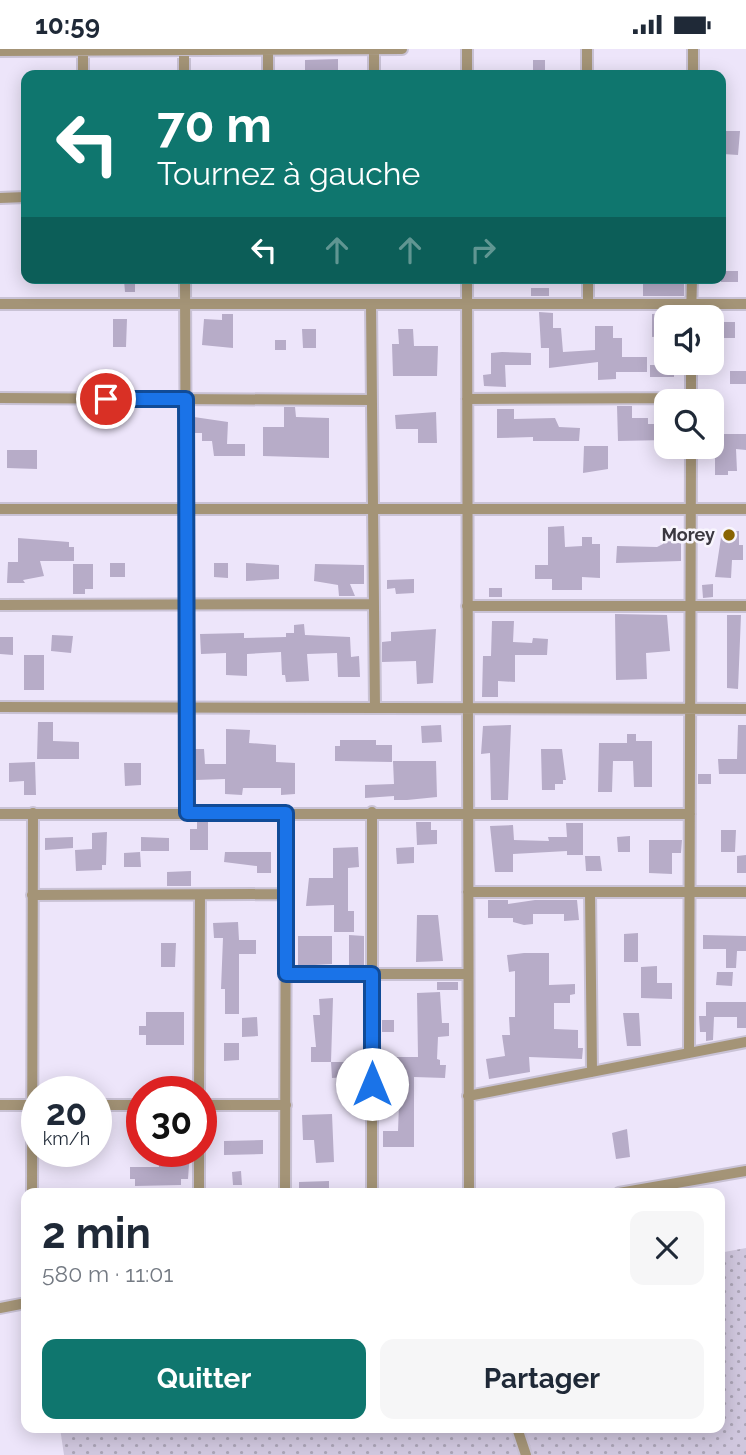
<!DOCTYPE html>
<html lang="fr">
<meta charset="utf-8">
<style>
:root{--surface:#fff;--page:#f6f6f7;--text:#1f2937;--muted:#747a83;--accent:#0f766e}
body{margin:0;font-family:Raleway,sans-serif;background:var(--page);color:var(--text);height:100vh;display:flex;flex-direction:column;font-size:26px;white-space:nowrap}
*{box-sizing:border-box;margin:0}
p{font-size:23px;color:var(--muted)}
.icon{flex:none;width:38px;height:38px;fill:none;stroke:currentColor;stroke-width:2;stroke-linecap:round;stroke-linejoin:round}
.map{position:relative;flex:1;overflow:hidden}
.side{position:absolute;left:21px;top:1139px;width:704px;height:245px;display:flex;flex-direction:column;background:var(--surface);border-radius:14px;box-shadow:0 4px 18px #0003}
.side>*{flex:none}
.hud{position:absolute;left:21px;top:21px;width:705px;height:214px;border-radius:14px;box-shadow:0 4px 18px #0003;background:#0f766e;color:#fff;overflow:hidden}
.controls{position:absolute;left:654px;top:256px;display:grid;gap:14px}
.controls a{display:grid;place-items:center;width:70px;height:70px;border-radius:14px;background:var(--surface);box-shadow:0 4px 18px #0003;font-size:35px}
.speed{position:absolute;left:21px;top:1027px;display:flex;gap:14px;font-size:35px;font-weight:700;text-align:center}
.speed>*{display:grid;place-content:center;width:91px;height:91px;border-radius:50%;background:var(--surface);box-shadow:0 4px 18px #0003;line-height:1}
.speed small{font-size:18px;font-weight:400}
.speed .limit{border:10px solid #d22;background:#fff;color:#111}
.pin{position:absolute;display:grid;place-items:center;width:60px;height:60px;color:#fff;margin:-30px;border:4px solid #fff;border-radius:50%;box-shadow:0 2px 7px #0007}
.me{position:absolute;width:77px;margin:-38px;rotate:0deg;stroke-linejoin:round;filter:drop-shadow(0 0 5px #0008)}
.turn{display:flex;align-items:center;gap:24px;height:147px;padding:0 21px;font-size:32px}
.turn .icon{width:91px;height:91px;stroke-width:2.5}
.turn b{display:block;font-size:49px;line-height:60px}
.lanes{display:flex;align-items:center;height:66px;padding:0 21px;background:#0003;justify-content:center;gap:35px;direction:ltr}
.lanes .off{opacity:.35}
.round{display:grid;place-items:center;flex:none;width:74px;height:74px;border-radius:14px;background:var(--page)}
.summary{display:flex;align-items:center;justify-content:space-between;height:119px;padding:0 21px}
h1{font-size:42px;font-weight:700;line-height:52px}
.button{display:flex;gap:14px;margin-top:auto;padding:14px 21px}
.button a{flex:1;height:80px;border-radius:14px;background:var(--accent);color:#fff;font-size:28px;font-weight:700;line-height:80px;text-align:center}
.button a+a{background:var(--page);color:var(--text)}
.status{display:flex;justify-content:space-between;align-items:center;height:49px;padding:0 35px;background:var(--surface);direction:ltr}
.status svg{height:19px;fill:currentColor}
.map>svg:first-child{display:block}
.green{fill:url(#green-dots)}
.building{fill:#b7acc8}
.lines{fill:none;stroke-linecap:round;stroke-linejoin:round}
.minor-casing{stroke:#c9c2d5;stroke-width:14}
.minor{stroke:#a49477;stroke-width:10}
.route-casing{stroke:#114b97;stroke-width:18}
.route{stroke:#1a73e8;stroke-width:12}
.poi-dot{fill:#896401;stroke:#f8f5fd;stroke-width:2.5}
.labels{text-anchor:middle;stroke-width:5;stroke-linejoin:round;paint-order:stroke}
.poi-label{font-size:18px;font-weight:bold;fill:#3b3840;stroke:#f8f5fd;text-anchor:end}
</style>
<div class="status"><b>10:59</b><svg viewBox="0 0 49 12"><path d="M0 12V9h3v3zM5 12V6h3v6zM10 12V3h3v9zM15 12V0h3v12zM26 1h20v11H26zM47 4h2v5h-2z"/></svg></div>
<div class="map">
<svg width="746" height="1406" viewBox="0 0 746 1406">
<defs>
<pattern id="green-dots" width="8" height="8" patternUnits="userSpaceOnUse" patternTransform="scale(1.75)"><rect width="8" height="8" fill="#d0c7de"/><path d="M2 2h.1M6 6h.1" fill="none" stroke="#aaa3b5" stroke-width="1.8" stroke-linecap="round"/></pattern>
</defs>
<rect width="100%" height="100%" fill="#ede5fa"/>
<!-- green -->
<path class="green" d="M746,1199V1406H64L60,1379H719V1204Z"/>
<!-- building -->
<path class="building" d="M338,10V23L305,24V11Z
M533,11H545V24H533Z
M723,82H740L738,106L723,105Z
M721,222H738V233H721Z
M643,229H684V247H643Z
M124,231H135V243H125Z
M531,239H549V247H531Z
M539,263L553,264V279H561L563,303L595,301V277H613V289H622V308H647V323H616V330L598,331V313L549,319V299H541Z
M667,264V287L652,288V265Z
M222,265H233V299L202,296L204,270L222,271Z
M113,270H127L126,298H113Z
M712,273H735V289H712Z
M302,280H316V299H303Z
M398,280H413L414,297H438L437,327H393L392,295H399Z
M275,291H286V301H275Z
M502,303L531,304V316H505L506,338L484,337L483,326L491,325V304Z
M650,316H674V328H650Z
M730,322H746V335H730Z
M617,357H632V369H648V375H667V391L618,392Z
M284,358H295L296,368L329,369V409L263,407V378H284Z
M497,360H514V370L555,369L559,378L580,379L579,392H533V388L497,389Z
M436,363L437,394H418V380H396L395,366Z
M194,368L228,373L227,395H245V407H214L212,392H202V384H193Z
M715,385H746V401L736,400L737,422H728V426H715Z
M584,397H608V420L583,424Z
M7,401H37V420L7,419Z
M564,477L565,498L582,497V488H592V495H600V529L582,528V541H552V530H535V516H548V478Z
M722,482H739V496H743V511H732L731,529L715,528Z
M18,489L69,493V498H74V512H40L44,527L23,531L25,534H7L8,513H18Z
M663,489H674V494H681V512L616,514L617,497L657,498L663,495Z
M110,514H125V528H110Z
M214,514H228V529L214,528Z
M246,514L279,516V530L246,532Z
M73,515H93V540H85V545H73Z
M315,515L364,516V535H350L355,547H339L338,536L314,532Z
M414,530V544L396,545L395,539L387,540V531Z
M713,535V548L703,549L702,536Z
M489,539H502V548H489Z
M615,565L667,566L670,602L646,604L647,630L616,631Z
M727,566H741L738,640L727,639Z
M492,572H514L513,593L532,594L533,589L548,590L547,606H515V633L498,632V648H482L483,607H491Z
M304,575L305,586L350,588L351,608L359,607L360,628H338L337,604L307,605L309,632L286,633L285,626H282L281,603L247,605V627L226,626V604L201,605L200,585L244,584V589L286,588V584H294V576Z
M436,580L433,634L417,635L416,612L382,613V593L391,592V583Z
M52,586L73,587L71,604L51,602Z
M0,588H13V606L0,605Z
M24,606H44V641H24Z
M38,673H53V692L79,693V710H37Z
M441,676L442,693L422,694L421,677Z
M511,676L508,751H491L490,704L481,705L483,677Z
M738,676H746V725H719L718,710H737Z
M226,680L250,681L249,694L276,696V713L295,714V745L281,746V739H243L242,746L225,745V730L196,731L195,700H204L205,715H226Z
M627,685H636V692H652V738H634L633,712H613L612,743H598L599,694H627Z
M340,691H376V696H392V713L335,712V697H340Z
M541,700H562L566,731H563V735H555V741H542Z
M393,712H436L437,748L407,751H394V747L365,749V736L394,735Z
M35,713L36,746H24V732L9,733V714Z
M124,714H141V736L125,737Z
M698,725H711V735H698Z
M197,773H208V801H190V780H197Z
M416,773H431V781H437V795L417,796Z
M566,774H583V806H567V802L513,805V823H495L490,777L513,776L514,791L549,792L548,788H567Z
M721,781H736L735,803H721Z
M107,783L106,816H102V821L76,822L75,801L92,800V784Z
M630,787V803H618L617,788Z
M73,788V799L45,801V789Z
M141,788L169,789V802H141Z
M649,791H682L681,804H672V825L649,824Z
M358,798L359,818L348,819V862H354V883H334V856L306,857L309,829H333V799Z
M414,798V814L397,815L396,799Z
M140,803L141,818H124V804Z
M225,803H271V824H257V817L224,813Z
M746,806V824H737V807Z
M585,807H600L602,822H586Z
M191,822V837H167V823Z
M488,851H508V855L535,851H577L579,871L564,872V865H533V875L524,876L513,873V869H488Z
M417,866H438L443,912L416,913Z
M238,873L239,891H256V905H239V965H225V940H221L223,889H214L213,874Z
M638,884V913H624V885Z
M349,886L364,887V917L349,916Z
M703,886L746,887V902H737L736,919H726V900H703Z
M298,887H332V915L298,917Z
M161,894H176L175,918H161Z
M524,904H549V936L575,935V945L570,946V954H554V980L578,981V999H583L582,1010L529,1008L530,1023L489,1030L486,1010L505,1007L502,986H510L509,968H515V922L509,923L507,906Z
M657,917V934H672V950L641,949V918Z
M717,923H733L732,937L716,936Z
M437,933H458V941H437Z
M440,943L442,974H449V987L438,988L437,1010L440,1011V1016H446L445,1029L414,1028V1098H383V1082H398L400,1028L394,1027L395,1008H418L417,944Z
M333,949L331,1013H311V998H316L313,966H320L319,950Z
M706,953H746V979H737V968H714L713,991L706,992V983H700L699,967H706Z
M146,963H184V996H146V986H139V977H146Z
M623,964H639L641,997H627Z
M257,968L258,987L242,988V969Z
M382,971H394V983H382Z
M224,994H239V1011L224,1012Z
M331,1013H345L346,1028L332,1029Z
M332,1065L334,1113L316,1114L314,1091H303L302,1066Z
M627,1080L630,1108L616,1110L612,1084Z
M263,1091V1105L224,1106V1092Z
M159,1102H190L188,1130H181V1136L135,1137V1130H130V1118H159Z
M241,1122L242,1136H233L232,1123Z
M329,1132V1144H299V1133Z"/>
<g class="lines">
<defs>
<path id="minor" d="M467,0V26
M587,0V26
M83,1V26
M184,1V26
M0,2L402,0
M268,26V1
M374,26V0
M693,26V0
M0,149L26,148
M185,229L187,764
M467,229L469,1144
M588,229V255
M0,255H746
M371,255L375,659
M691,268L692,229
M0,349L372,351
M467,350L691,349
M691,352V313
M0,460H746
M0,556L374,555
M467,557H746
M0,658L746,660
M372,763V1144
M0,765H690
M468,843H746
M590,843L592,1023
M32,846L286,845
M286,925H468
M689,1004L691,397
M199,1043L200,846
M468,1047L746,993
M0,1056H36
M96,1056H142
M201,1056H286
M32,1144L33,764
M199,1144V1102
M285,1144L286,764
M619,1144L746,1122
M0,1259L26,1254
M517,1379L526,1406"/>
</defs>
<!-- minor casing -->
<use href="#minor" class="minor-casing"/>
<!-- minor -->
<use href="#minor" class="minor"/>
</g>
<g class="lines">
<defs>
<path id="route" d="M106,350H186L187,764H286V925H372V1035"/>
</defs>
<!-- route casing -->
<use href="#route" class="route-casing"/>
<!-- route -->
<use href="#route" class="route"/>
</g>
<!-- markers -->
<circle class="poi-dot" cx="729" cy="486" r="7"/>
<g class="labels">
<!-- poi labels -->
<g class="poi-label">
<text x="715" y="492">Morey</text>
</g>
</g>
</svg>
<div class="controls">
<a><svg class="icon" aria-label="sound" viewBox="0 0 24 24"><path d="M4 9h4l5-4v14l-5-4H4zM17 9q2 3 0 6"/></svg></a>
<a><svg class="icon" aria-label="search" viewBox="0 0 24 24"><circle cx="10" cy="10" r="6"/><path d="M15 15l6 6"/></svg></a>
</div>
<div class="speed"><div>20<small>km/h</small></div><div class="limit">30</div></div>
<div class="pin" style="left:106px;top:350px;background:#d93025"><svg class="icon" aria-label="arrive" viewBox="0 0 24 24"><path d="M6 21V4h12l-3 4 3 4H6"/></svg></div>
<svg class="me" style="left:372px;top:1035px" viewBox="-20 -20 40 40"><circle r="19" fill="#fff"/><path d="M0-13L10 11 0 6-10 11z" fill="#1a73e8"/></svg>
<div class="hud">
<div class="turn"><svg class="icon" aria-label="left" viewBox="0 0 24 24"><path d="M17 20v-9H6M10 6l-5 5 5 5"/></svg><div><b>70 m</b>Tournez à gauche</div></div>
<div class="lanes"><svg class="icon" aria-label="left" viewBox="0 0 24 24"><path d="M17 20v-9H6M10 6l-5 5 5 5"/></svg><svg class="icon off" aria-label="ahead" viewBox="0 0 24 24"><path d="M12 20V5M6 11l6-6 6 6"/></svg><svg class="icon off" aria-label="ahead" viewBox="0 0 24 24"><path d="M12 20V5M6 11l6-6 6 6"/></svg><svg class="icon off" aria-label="right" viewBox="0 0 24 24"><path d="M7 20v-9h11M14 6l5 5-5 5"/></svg></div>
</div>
<section class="side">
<div class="summary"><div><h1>2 min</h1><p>580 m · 11:01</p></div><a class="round"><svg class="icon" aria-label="close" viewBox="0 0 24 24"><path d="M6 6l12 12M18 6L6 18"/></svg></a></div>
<div class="button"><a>Quitter</a><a>Partager</a></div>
</section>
</div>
